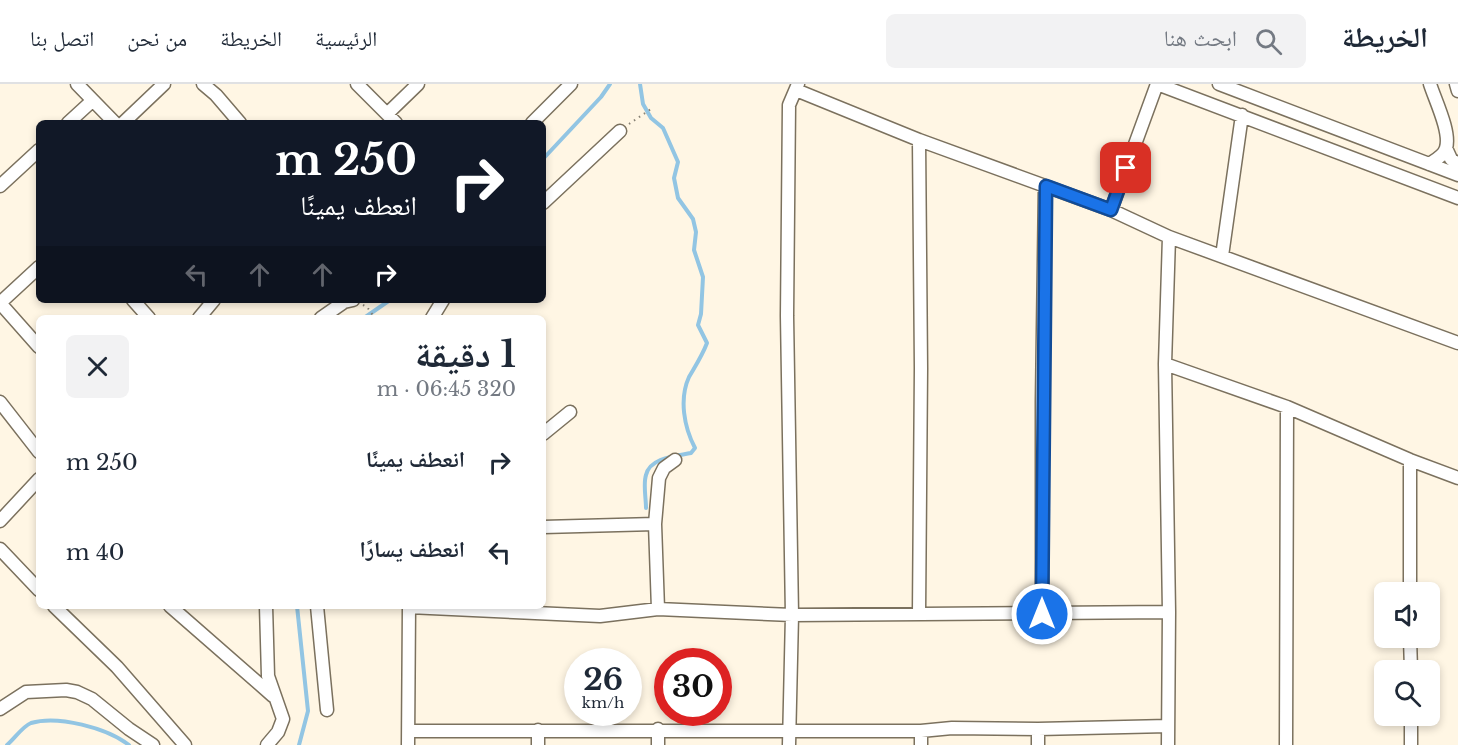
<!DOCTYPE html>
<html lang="ar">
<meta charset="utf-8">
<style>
:root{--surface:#fff;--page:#f2f2f3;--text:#1f2937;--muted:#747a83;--line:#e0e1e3}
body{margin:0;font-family:"Libre Baskerville","Noto Naskh Arabic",serif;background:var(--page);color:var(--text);direction:rtl;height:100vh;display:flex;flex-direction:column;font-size:22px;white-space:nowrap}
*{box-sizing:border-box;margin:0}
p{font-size:20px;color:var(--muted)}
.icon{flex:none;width:33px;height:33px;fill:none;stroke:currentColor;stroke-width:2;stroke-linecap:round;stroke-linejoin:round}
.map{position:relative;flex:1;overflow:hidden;direction:ltr}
.side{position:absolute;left:36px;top:231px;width:510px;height:294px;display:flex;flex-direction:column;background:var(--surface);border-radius:9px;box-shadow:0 3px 9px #0003;direction:rtl}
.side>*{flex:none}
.top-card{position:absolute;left:36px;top:36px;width:510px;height:183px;border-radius:9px;box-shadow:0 3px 9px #0003;direction:rtl;background:#111827;color:#fff;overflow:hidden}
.buttons{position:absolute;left:1374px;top:498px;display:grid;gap:12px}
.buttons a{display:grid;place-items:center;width:66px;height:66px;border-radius:9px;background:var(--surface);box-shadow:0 3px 9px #0003;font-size:30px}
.speed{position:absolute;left:564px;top:564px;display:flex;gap:12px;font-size:30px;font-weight:700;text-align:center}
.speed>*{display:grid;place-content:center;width:78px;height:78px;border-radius:50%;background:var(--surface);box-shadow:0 3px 9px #0003;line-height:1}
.speed small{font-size:15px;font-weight:400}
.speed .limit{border:9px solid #d22;background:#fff;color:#111}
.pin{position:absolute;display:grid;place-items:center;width:51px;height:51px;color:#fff;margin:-26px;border-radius:12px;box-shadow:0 3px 9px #0006}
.me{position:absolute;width:66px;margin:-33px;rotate:0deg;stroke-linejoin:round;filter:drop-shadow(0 0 4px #0008)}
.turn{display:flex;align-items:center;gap:21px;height:126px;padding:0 30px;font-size:27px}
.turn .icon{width:78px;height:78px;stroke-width:2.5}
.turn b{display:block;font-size:42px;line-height:51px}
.lanes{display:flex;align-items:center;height:57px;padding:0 30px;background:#0003;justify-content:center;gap:30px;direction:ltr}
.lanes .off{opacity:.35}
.round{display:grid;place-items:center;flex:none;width:63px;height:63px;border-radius:9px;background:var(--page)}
.overview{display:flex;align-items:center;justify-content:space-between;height:102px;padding:0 30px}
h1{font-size:36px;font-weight:700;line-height:45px}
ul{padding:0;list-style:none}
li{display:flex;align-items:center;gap:18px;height:90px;padding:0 30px}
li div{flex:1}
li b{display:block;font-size:22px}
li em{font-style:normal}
header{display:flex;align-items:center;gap:36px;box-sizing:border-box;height:84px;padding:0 30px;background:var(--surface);border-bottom:2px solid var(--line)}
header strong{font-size:28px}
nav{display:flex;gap:33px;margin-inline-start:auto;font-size:21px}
.search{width:420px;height:54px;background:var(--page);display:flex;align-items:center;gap:15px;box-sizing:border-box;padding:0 21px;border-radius:9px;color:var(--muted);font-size:22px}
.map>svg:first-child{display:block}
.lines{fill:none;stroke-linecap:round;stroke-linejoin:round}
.stream{stroke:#92c5e3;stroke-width:4}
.minor-casing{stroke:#7b715e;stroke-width:15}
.path{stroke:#888275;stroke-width:2;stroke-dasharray:1.5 4.5;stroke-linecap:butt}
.minor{stroke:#fff;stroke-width:12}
.route-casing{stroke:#114b97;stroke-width:15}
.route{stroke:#1a73e8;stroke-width:10}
</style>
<header>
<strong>الخريطة</strong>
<div class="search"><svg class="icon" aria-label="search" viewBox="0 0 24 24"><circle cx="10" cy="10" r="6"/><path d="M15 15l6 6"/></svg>ابحث هنا</div>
<nav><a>الرئيسية</a><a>الخريطة</a><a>من نحن</a><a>اتصل بنا</a></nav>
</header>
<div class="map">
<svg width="1458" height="661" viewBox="0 0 1458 661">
<rect width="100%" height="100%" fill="#fff6e4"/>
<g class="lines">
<!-- stream -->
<path class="stream" d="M640,0L643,20L651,34L663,44L678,78L674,94L678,114L693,135L696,148L694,166L703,193L701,230L698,241L707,259C702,272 696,281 689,293C679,315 684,343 695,364L691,369C677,372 650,373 646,391C643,400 646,414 646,424
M543,75L601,13L610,0
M364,234L390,216
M297,522L308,627L299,661
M7,661C14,655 23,642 31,639C58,631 107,644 129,661"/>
<defs>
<path id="minor" d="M77,0L115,39
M203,0L216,11L240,39
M357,0L396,39
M1157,0L1458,114
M1219,0L1458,91
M1456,0L1458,7
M796,6L919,56L1111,126L1169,153L1458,259
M387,30L418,0
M68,39L92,17
M123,39L164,0
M532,39L571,0
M919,56L921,284L919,529
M1446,64L1451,75L1458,80
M1429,80C1435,76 1444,72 1446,64C1451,48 1435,16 1430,0
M0,102L39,66
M543,119L620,47
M1111,126L1157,0
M1222,172L1242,31
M133,216L149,234
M0,219L39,263
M0,219L39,183
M199,234L214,216
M321,234L344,218L353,216
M432,234L443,216
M1165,280L1287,323L1410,376L1458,394
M0,318L39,368
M543,350L570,328
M1410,376V508
M0,437L39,395
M543,443L655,440
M0,465L39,506
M54,522L117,583L185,661
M170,522L273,612
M266,522L268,592L283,635L278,648L267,661
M317,522L327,626
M409,523L600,532L658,525L792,531L1169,528
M658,525L655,440L659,394L664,384L675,376
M1042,530V317L1045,102
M1410,554L1411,586
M0,625L26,608L66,606L77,608L92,615L129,645L153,661
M1411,632V661
M658,645V661
M1038,645V661
M538,646V661
M408,647H921L952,644L1038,645L1168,642
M408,661L409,522
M789,661L792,531L787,232L789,21L798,0
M921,661V647
M1168,661L1169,528L1165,280L1169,153
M1286,661L1287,323"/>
</defs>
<!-- minor casing -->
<use href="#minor" class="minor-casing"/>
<!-- path -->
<path class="path" d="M629,40L651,25
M363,221L367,223L375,234"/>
<!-- minor -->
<use href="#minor" class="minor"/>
</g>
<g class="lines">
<defs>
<path id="route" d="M1042,530L1046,102L1111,126L1126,84"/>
</defs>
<!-- route casing -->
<use href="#route" class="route-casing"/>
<!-- route -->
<use href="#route" class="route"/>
</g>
</svg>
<div class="buttons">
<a><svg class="icon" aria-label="sound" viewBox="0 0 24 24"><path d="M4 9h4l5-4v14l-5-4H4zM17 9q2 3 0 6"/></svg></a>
<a><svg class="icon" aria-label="search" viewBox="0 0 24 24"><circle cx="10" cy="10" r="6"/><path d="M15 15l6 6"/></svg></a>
</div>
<div class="speed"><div>26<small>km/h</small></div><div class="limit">30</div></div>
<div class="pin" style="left:1126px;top:84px;background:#d93025"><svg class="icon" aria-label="arrive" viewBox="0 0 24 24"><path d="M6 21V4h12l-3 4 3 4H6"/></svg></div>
<svg class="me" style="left:1042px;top:530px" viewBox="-20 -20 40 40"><circle r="17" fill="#1a73e8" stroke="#fff" stroke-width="3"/><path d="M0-11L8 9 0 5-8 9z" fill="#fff"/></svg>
<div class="top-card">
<div class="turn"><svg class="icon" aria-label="right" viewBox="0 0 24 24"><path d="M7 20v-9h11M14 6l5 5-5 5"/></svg><div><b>250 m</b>انعطف يمينًا</div></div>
<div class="lanes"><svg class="icon off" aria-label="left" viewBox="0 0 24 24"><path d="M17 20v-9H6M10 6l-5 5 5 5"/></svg><svg class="icon off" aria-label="ahead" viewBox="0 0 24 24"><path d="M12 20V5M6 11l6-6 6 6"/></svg><svg class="icon off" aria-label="ahead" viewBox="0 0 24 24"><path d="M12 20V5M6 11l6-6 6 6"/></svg><svg class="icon" aria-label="right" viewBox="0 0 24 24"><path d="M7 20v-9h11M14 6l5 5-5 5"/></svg></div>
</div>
<section class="side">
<div class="overview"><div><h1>1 دقيقة</h1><p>320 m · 06:45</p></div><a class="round"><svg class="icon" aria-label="close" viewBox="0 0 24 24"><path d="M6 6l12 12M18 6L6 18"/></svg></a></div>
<ul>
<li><svg class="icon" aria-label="right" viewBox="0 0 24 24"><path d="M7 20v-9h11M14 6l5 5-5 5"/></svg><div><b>انعطف يمينًا</b></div><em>250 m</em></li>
<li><svg class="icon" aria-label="left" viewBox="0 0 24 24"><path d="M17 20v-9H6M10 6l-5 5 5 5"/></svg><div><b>انعطف يسارًا</b></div><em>40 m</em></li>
</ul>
</section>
</div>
